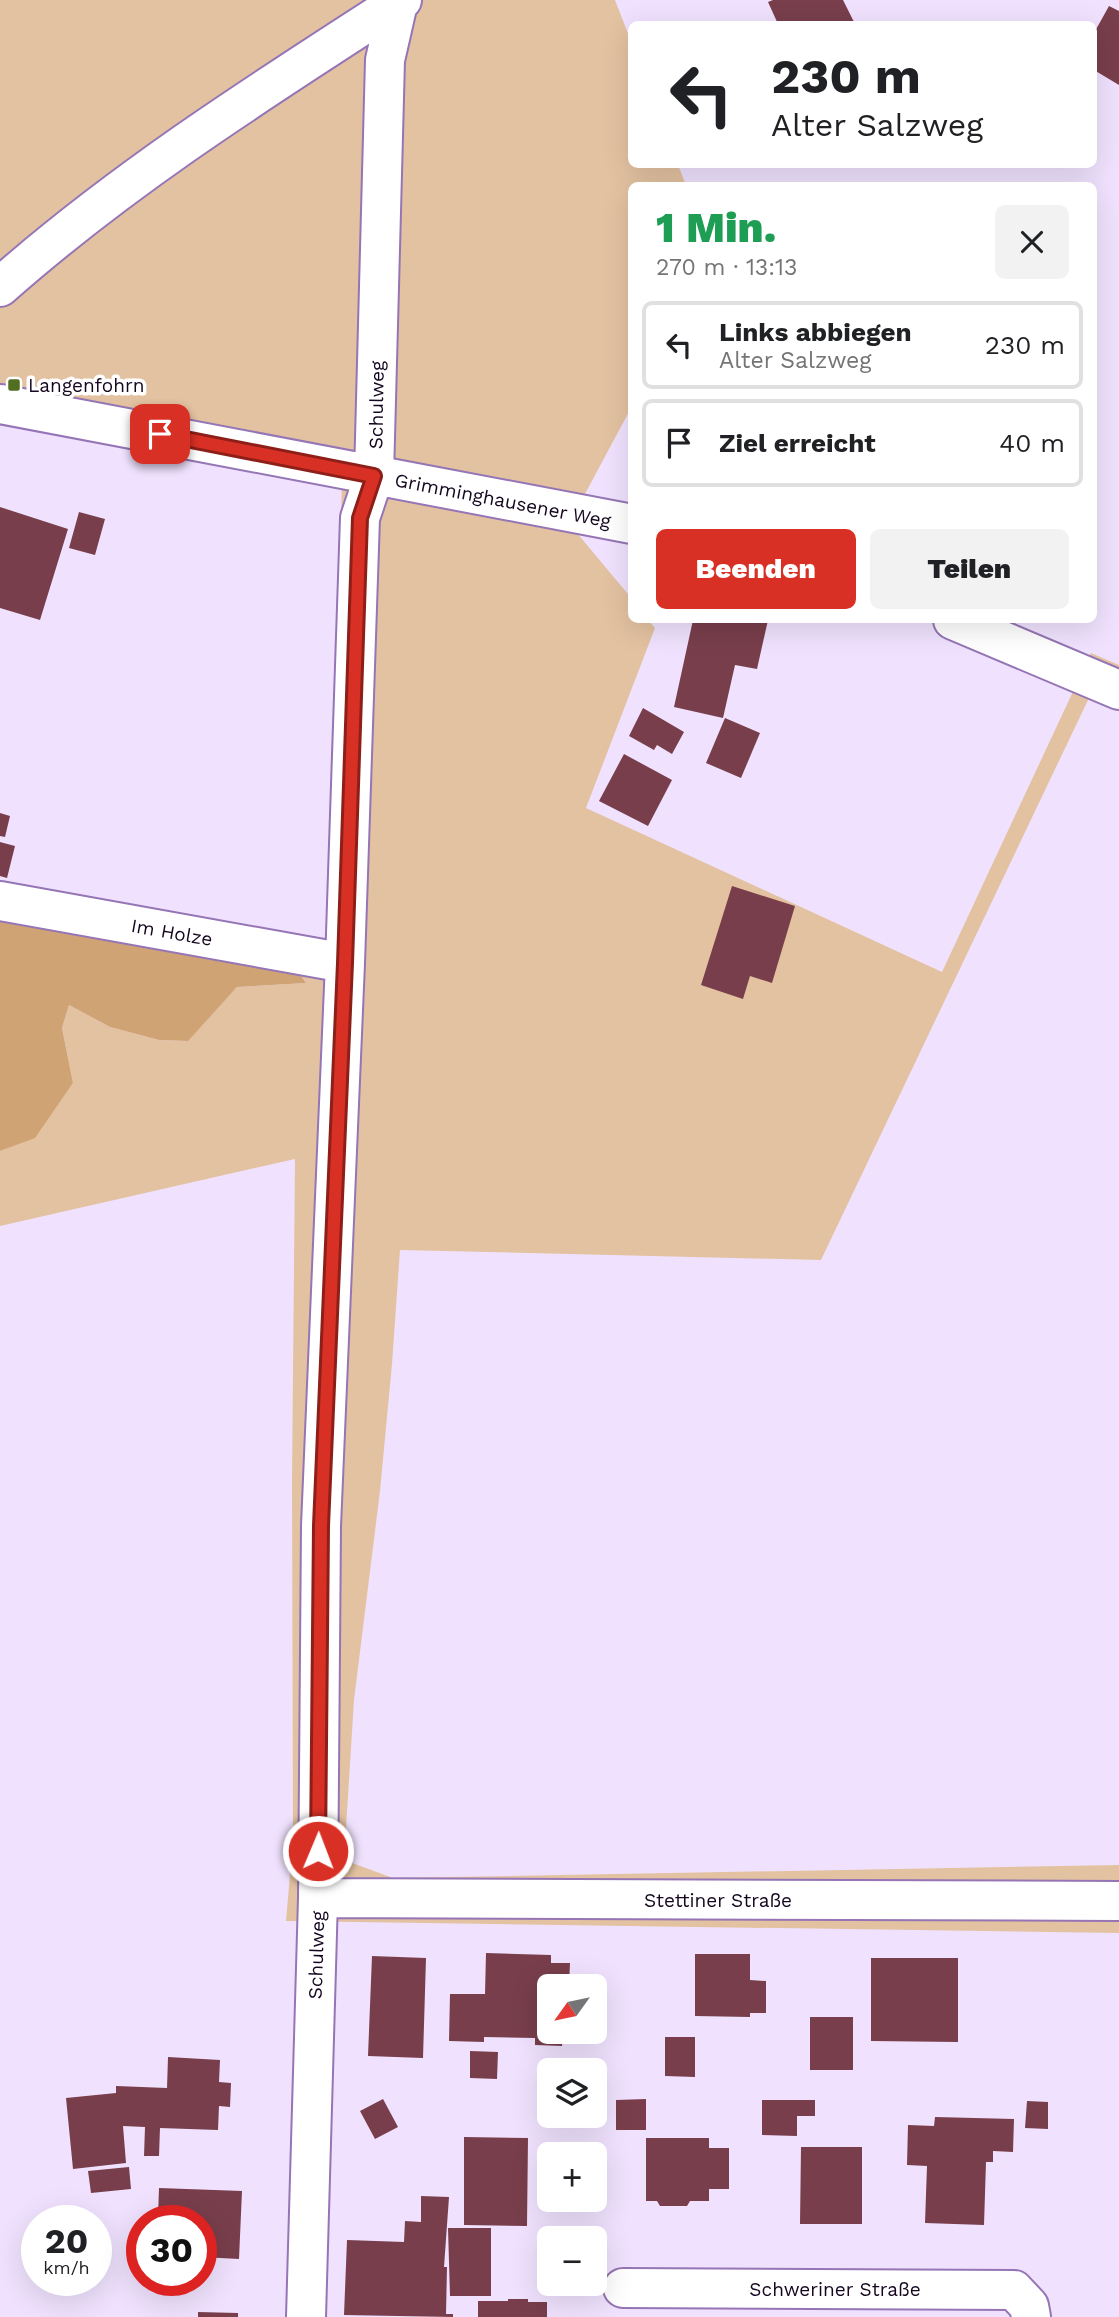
<!DOCTYPE html>
<html lang="de">
<meta charset="utf-8">
<style>
:root{--surface:#fff;--page:#f2f2f2;--text:#202124;--muted:#757577;--line:#e0e0e0;--accent:#d93025}
body{margin:0;font-family:"Work Sans",sans-serif;background:var(--page);color:var(--text);height:100vh;display:flex;flex-direction:column;font-size:26px;white-space:nowrap}
*{box-sizing:border-box;margin:0}
p{font-size:23px;color:var(--muted)}
.icon{flex:none;width:38px;height:38px;fill:none;stroke:currentColor;stroke-width:2;stroke-linecap:round;stroke-linejoin:round}
.map{position:relative;flex:1;overflow:hidden}
.details{position:absolute;left:628px;top:182px;width:469px;height:441px;display:flex;flex-direction:column;background:var(--surface);border-radius:10px;box-shadow:0 7px 28px #0002}
.details>*{flex:none}
.banner{position:absolute;left:628px;top:21px;width:469px;height:147px;border-radius:10px;box-shadow:0 7px 28px #0002;background:#fff;color:var(--text);overflow:hidden}
.needle{width:46px;rotate:237deg}
.controls{position:absolute;left:537px;top:1974px;display:grid;gap:14px}
.controls a{display:grid;place-items:center;width:70px;height:70px;border-radius:10px;background:var(--surface);box-shadow:0 7px 28px #0002;font-size:35px}
.speed{position:absolute;left:21px;top:2205px;display:flex;gap:14px;font-size:35px;font-weight:700;text-align:center}
.speed>*{display:grid;place-content:center;width:91px;height:91px;border-radius:50%;background:var(--surface);box-shadow:0 7px 28px #0002;line-height:1}
.speed small{font-size:18px;font-weight:400}
.speed .limit{border:10px solid #d22;background:#fff;color:#111}
.pin{position:absolute;display:grid;place-items:center;width:60px;height:60px;color:#fff;margin:-30px;border-radius:14px;box-shadow:0 4px 10px #0006}
.me{position:absolute;width:77px;margin:-38px;rotate:1deg;stroke-linejoin:round;filter:drop-shadow(0 0 5px #0008)}
.turn{display:flex;align-items:center;gap:24px;height:147px;padding:0 28px;font-size:32px}
.turn .icon{width:91px;height:91px;stroke-width:2.5}
.turn b{display:block;font-size:49px;line-height:60px}
.round{display:grid;place-items:center;flex:none;width:74px;height:74px;border-radius:10px;background:var(--page)}
.head{display:flex;align-items:center;justify-content:space-between;height:119px;padding:0 28px}
h1{font-size:42px;font-weight:800;line-height:52px;color:#1e9e55}
.primary-button{display:flex;gap:14px;margin-top:auto;padding:14px 28px}
.primary-button a{flex:1;height:80px;border-radius:10px;background:var(--accent);color:#fff;font-size:28px;font-weight:800;line-height:80px;text-align:center}
.primary-button a+a{background:var(--page);color:var(--text)}
ul{padding:0;list-style:none}
li{display:flex;align-items:center;gap:21px;height:88px;margin:0 14px 10px;padding:0 14px;border:4px solid var(--line);border-radius:10px}
li div{flex:1}
li b{display:block;font-size:26px}
li em{font-style:normal}
.map>svg:first-child{display:block}
.green{fill:#e3c2a1}
.forest{fill:#d0a375}
.building{fill:#783e4b}
.lines{fill:none;stroke-linecap:round;stroke-linejoin:round}
.minor-casing{stroke:#9575b5;stroke-width:42}
.minor{stroke:#fff;stroke-width:38}
.route-casing{stroke:#8d1f18;stroke-width:18}
.route{stroke:#d93025;stroke-width:12}
.poi-dot{fill:#526e21;stroke:#fff;stroke-width:2.5}
.labels{text-anchor:middle;stroke-width:7;stroke-linejoin:round;paint-order:stroke}
.poi-label{font-size:19px;fill:#14071f;stroke:#fff;text-anchor:start}
.street-label{font-size:19px;fill:#14071f;stroke:#fff}
</style>
<div class="map">
<svg width="1119" height="2317" viewBox="0 0 1119 2317">
<rect width="100%" height="100%" fill="#f0e2fe"/>
<!-- green -->
<path class="green" d="M0,0H615L632,44V164L678,165L686,185L632,186V406L585,494L572,527L632,599V620H648L655,628L586,808L942,972L1091,653L1119,665V711L1089,698L821,1260L400,1250L392,1364L380,1491L354,1700L344,1860L393,1878L1119,1865V1933L286,1921L293,1839L292,1480L295,1159L0,1226V1151L35,1137L73,1083L62,1028L69,1005L110,1027L159,1040L187,1041L237,987L306,983L273,935L330,946L342,479L0,420Z"/>
<!-- forest -->
<path class="forest" d="M0,884L273,935L306,983L237,987L188,1041L159,1040L110,1027L69,1005L62,1028L73,1083L35,1138L0,1151Z"/>
<!-- building -->
<path class="building" d="M773,0H843L855,24H778L768,2Z
M1109,6L1119,11V85L1094,70V33Z
M0,507L68,529L40,620L0,608Z
M79,512L105,519L95,555L69,548Z
M693,620H768L757,669L735,665L723,718L674,707Z
M643,708L684,732L672,754L657,745L654,750L629,736Z
M725,718L760,733L741,778L706,763Z
M624,754L672,780L648,826L599,801Z
M0,813L10,816L5,837L0,836Z
M0,842L15,846L7,878L0,876Z
M732,886L795,906L772,983L750,976L743,999L701,985Z
M486,1953L551,1955V1963H570L569,1986H550V2032H563L562,2046L535,2045V2038L484,2037V2042L449,2041L450,1994H485Z
M695,1954H750V1980L766,1981V2013H750V2017L695,2016Z
M372,1956L426,1958L423,2058L368,2056Z
M871,1958H958V2042L871,2041Z
M810,2017H853V2070H810Z
M665,2037H695V2077L665,2076Z
M470,2051L498,2052L497,2079L470,2078Z
M168,2057L220,2060L219,2082L231,2083L230,2107L219,2106L218,2130L160,2128L159,2156H144L145,2127L123,2126L126,2163L73,2169L66,2098L116,2093V2086L167,2088Z
M383,2099L398,2127L375,2139L360,2111Z
M646,2099V2130H616V2100Z
M762,2100H815V2116H797V2136L762,2135Z
M1027,2101L1048,2102V2129L1025,2128Z
M935,2117L1014,2119L1013,2152L993,2151V2162H986L984,2225L925,2223L927,2166L907,2165L908,2125L934,2126Z
M464,2137L528,2138L527,2226L464,2225Z
M646,2138H709V2148H729V2189H709V2201H690L687,2206H660L657,2201H646Z
M801,2147H862V2224H800Z
M129,2167L131,2189L91,2193L88,2171Z
M159,2188L242,2191L239,2259L201,2257V2221L158,2218Z
M421,2196L449,2197L444,2267H447L446,2314H453V2317L344,2315L347,2240L404,2242L405,2221L421,2222Z
M448,2228H491V2296H450Z
M508,2299H528V2302H547V2317H478V2301H508Z
M198,2312L238,2313V2317H198Z"/>
<g class="lines">
<defs>
<path id="minor" d="M0,287C123,178 264,89 402,0
M0,404L632,524
M953,620L1119,690
M0,901L345,963
M318,1898L1119,1901
M623,2288L1014,2290L1029,2306L1031,2317
M306,2317L318,1898L321,1526L345,963L360,518L374,476L385,60L398,3"/>
</defs>
<!-- minor casing -->
<use href="#minor" class="minor-casing"/>
<!-- minor -->
<use href="#minor" class="minor"/>
</g>
<g class="lines">
<defs>
<path id="route" d="M160,434L374,476L360,518L345,963L321,1526L318,1851"/>
</defs>
<!-- route casing -->
<use href="#route" class="route-casing"/>
<!-- route -->
<use href="#route" class="route"/>
</g>
<!-- markers -->
<rect class="poi-dot" x="7" y="378" width="14" height="14" rx="3.5"/>
<g class="labels">
<!-- poi labels -->
<g class="poi-label">
<text x="28" y="392">Langenfohrn</text>
</g>
<!-- street labels -->
<g class="street-label">
<text transform="translate(376 405) rotate(-89)" y="7">Schulweg</text>
<text transform="translate(503 500) rotate(11)" y="7">Grimminghausener Weg</text>
<text transform="translate(172 932) rotate(10)" y="7">Im Holze</text>
<text x="718" y="1907">Stettiner Straße</text>
<text transform="translate(316 1955) rotate(-88)" y="7">Schulweg</text>
<text x="835" y="2296">Schweriner Straße</text>
</g>
</g>
</svg>
<div class="controls">
<a><svg class="needle" viewBox="-14 -14 28 28"><path d="M0-13l5 13h-10z" fill="#e53935"/><path d="M0 13l5-13h-10z" fill="#757577"/></svg></a>
<a><svg class="icon" aria-label="layers" viewBox="0 0 24 24"><path d="M12 4l9 5-9 5-9-5zM3 14l9 5 9-5"/></svg></a>
<a>+</a>
<a>−</a>
</div>
<div class="speed"><div>20<small>km/h</small></div><div class="limit">30</div></div>
<div class="pin" style="left:160px;top:434px;background:#d93025"><svg class="icon" aria-label="arrive" viewBox="0 0 24 24"><path d="M6 21V4h12l-3 4 3 4H6"/></svg></div>
<svg class="me" style="left:318px;top:1851px" viewBox="-20 -20 40 40"><circle r="17" fill="#d93025" stroke="#fff" stroke-width="3"/><path d="M0-11L8 9 0 5-8 9z" fill="#fff"/></svg>
<div class="banner">
<div class="turn"><svg class="icon" aria-label="left" viewBox="0 0 24 24"><path d="M17 20v-9H6M10 6l-5 5 5 5"/></svg><div><b>230 m</b>Alter Salzweg</div></div>
</div>
<section class="details">
<div class="head"><div><h1>1 Min.</h1><p>270 m · 13:13</p></div><a class="round"><svg class="icon" aria-label="close" viewBox="0 0 24 24"><path d="M6 6l12 12M18 6L6 18"/></svg></a></div>
<ul>
<li><svg class="icon" aria-label="left" viewBox="0 0 24 24"><path d="M17 20v-9H6M10 6l-5 5 5 5"/></svg><div><b>Links abbiegen</b><p>Alter Salzweg</p></div><em>230 m</em></li>
<li><svg class="icon" aria-label="arrive" viewBox="0 0 24 24"><path d="M6 21V4h12l-3 4 3 4H6"/></svg><div><b>Ziel erreicht</b></div><em>40 m</em></li>
</ul>
<div class="primary-button"><a>Beenden</a><a>Teilen</a></div>
</section>
</div>
